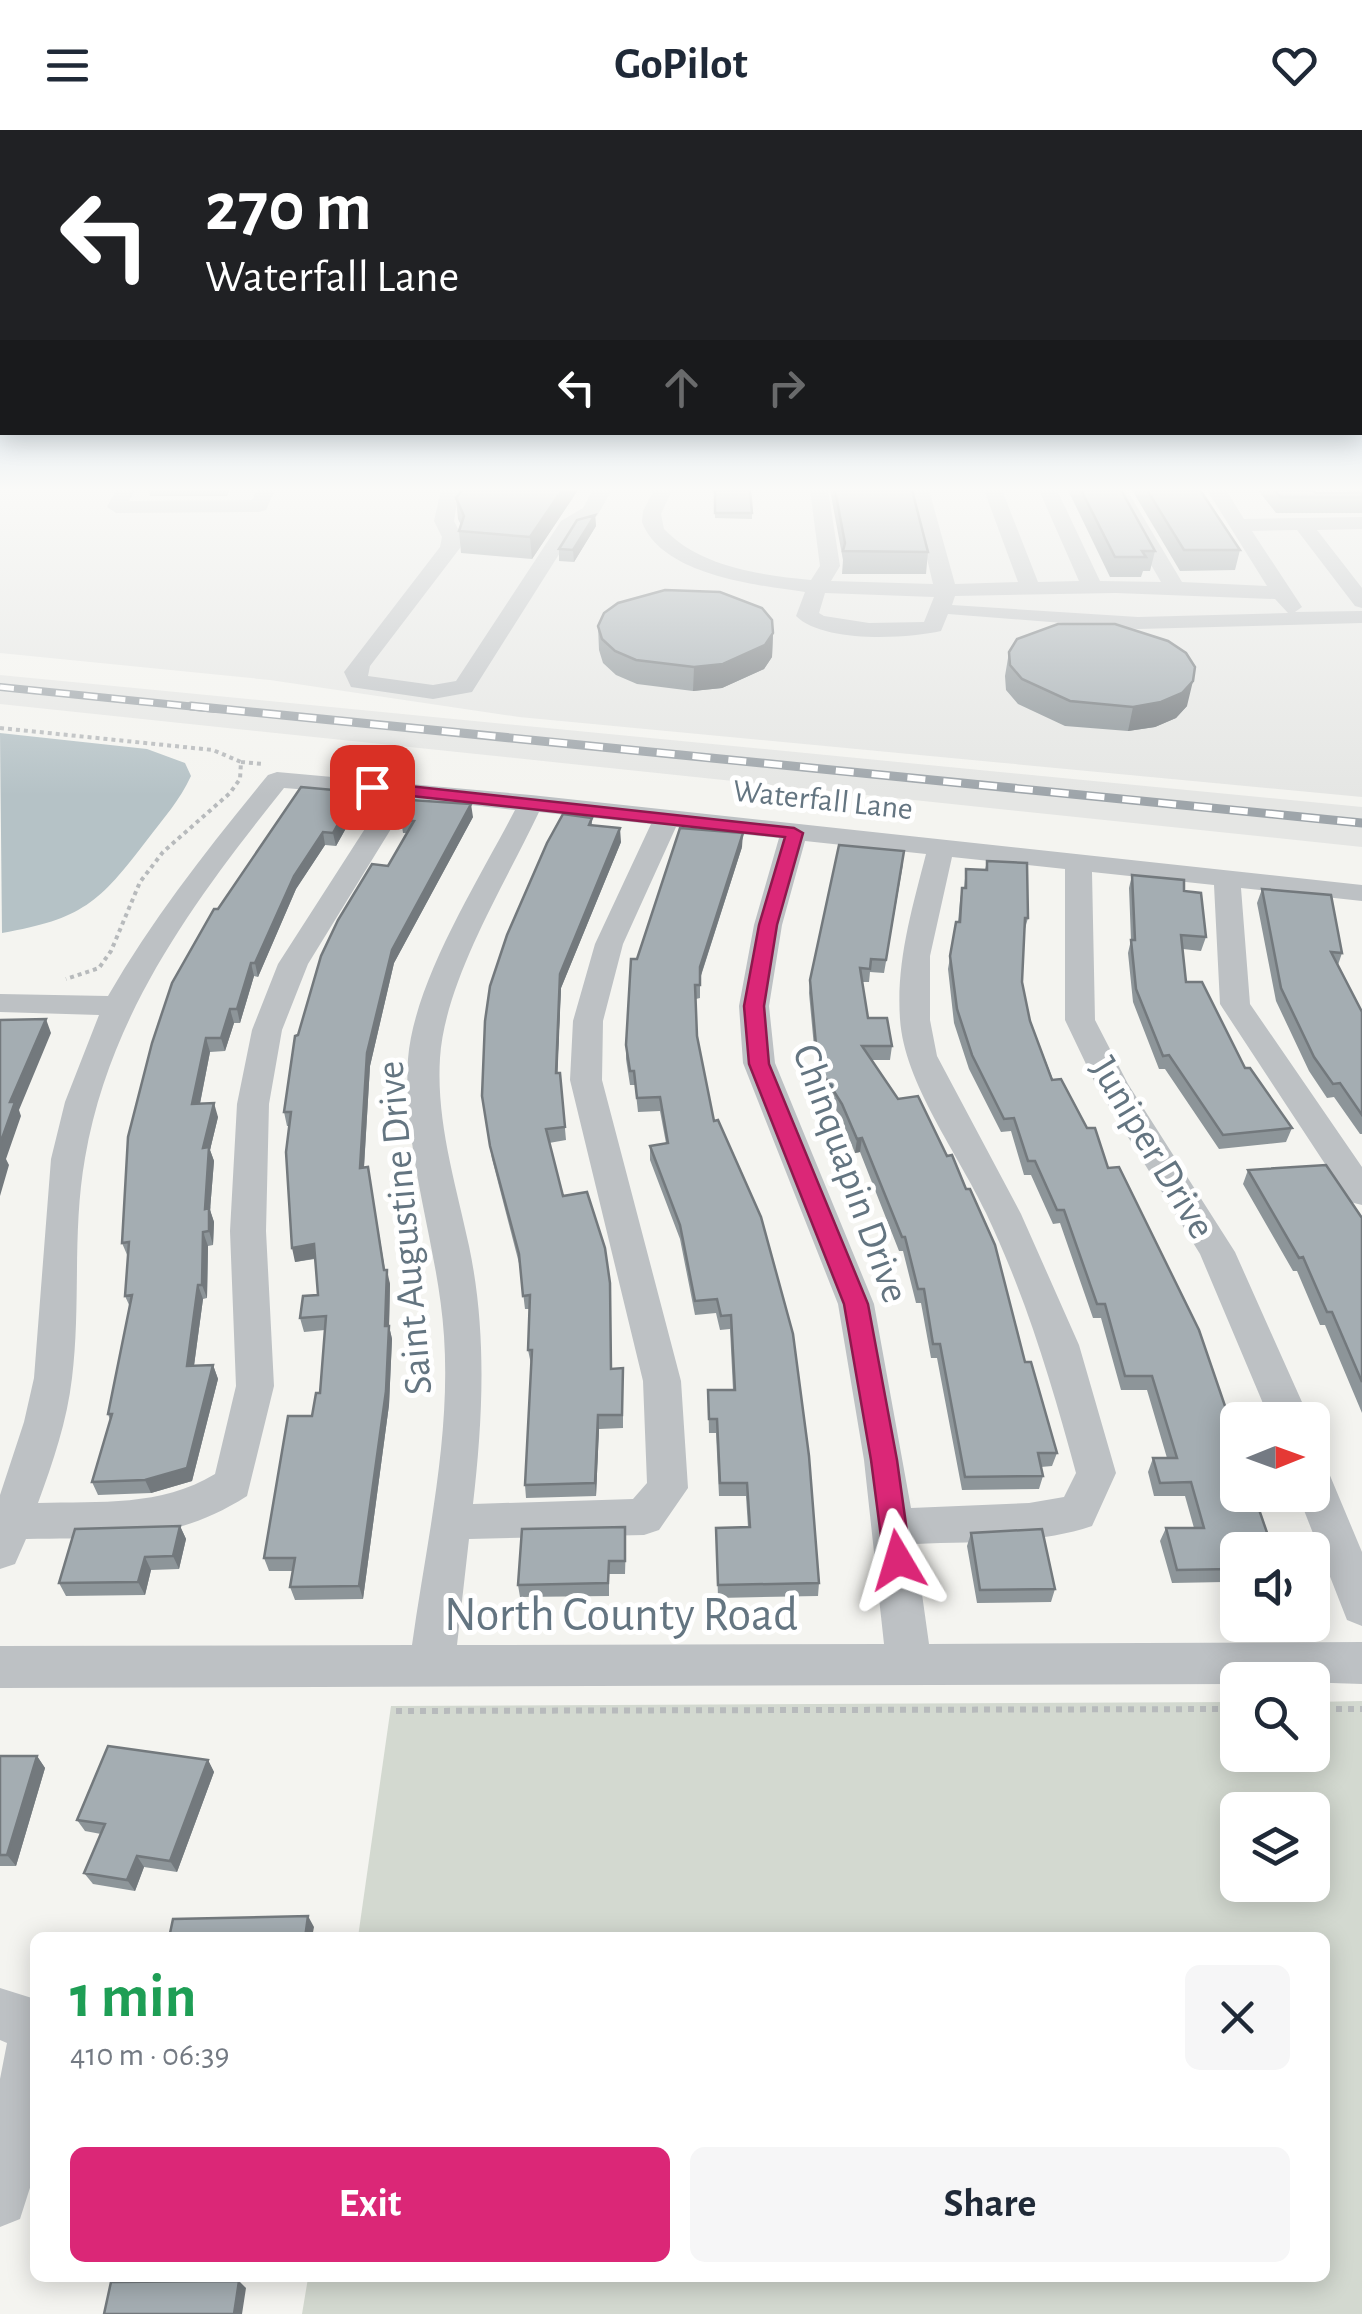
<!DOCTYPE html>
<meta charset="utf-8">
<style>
:root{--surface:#fff;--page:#f6f6f7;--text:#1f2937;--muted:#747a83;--accent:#db2777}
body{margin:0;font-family:"Alegreya Sans",sans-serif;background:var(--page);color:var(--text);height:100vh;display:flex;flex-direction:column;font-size:38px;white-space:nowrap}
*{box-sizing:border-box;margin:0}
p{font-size:32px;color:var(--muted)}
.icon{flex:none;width:55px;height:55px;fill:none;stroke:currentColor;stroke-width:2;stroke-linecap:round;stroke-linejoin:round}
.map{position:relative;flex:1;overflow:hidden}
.details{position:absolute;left:30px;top:1802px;width:1300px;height:350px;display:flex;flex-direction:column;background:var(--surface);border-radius:15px;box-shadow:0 5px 25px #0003}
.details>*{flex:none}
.hud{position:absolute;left:0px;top:0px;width:1362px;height:305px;box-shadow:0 5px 25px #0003;background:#202124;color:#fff;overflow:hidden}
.needle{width:65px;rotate:89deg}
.tools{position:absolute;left:1220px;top:1272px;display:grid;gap:20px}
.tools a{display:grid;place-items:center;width:110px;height:110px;border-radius:15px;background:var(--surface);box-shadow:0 5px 25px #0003;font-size:50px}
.pin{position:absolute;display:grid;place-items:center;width:85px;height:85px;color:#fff;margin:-42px;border-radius:20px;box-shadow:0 5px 15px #0006}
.me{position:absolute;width:110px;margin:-55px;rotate:353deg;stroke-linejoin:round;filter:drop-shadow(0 0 8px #0008)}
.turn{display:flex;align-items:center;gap:35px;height:210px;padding:0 40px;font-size:45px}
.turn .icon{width:130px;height:130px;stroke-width:2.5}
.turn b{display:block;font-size:70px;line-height:85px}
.lanes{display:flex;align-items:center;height:95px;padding:0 40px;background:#0003;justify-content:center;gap:50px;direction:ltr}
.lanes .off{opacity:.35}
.round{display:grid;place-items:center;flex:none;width:105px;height:105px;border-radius:15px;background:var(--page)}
.headline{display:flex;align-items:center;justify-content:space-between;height:170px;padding:0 40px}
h1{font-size:60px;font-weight:700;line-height:75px;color:#1e9e55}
.primary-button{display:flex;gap:20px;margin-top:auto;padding:20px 40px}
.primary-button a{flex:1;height:115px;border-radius:15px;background:var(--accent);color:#fff;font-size:40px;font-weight:700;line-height:115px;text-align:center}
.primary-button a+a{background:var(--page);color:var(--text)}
header{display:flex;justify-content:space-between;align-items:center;height:130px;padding:0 40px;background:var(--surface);font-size:45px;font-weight:700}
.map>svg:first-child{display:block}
.built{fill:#e5e6e4}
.green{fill:#d3d9d0;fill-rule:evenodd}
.water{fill:#b5c2c6}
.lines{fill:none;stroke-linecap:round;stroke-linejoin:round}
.path-far1{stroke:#b7babc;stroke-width:4;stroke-dasharray:4 4;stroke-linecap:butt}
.path{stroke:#b7babc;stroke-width:6;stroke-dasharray:6 6;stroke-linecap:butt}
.minor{fill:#bdc1c4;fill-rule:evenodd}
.rail-far1-casing{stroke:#9ea5aa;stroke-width:8}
.rail-casing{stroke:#9ea5aa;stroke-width:9}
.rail-far1{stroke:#fff;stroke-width:5;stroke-dasharray:14;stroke-linecap:butt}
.rail{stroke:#fff;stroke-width:6;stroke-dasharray:18;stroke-linecap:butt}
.wall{fill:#8d9599}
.shaded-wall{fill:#73797d}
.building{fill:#a4adb2;stroke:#73797d;stroke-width:2.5}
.route{fill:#db2777;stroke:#8e194d;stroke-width:2.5}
.labels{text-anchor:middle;stroke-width:10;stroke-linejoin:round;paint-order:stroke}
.far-street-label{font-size:32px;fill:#647581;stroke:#fff}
.street-label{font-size:40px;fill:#647581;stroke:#fff}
.near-street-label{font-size:48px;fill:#647581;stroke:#fff}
</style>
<header><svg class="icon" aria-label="menu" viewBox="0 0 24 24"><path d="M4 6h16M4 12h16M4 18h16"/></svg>GoPilot<svg class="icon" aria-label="heart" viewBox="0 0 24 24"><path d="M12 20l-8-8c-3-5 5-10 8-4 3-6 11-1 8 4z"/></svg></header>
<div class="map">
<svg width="1362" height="2184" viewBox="0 0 1362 2184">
<rect width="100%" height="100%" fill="#f4f4f0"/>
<!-- built -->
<path class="built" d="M0,360H1362V667L519,587L270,550L0,523Z
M0,545L1362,677V717L0,574Z"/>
<!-- green -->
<path class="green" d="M1362,1571V2184H302L308,2148H1325V1808L358,1807L391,1576L1237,1572L1238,1625H1312L1313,1572ZM1238,1680H1312V1755H1238Z"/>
<!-- water -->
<path class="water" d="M0,603L147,619L185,633L191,646C180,670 163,689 147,710C99,773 82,789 2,803Z"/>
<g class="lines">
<!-- path-far1 -->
<path class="path-far1" d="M0,598L213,620L241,632L240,649L230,663L163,722L140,752L111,821L99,838L66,849
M241,632L263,634"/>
<!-- path -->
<path class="path" d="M1312,1579H1362
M396,1581L1238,1579"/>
<!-- minor -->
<path class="minor" d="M116,360H135L129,371L252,370L257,360H275L266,380L259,382L116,383L107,377Z
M441,360H459L454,391L462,407L460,418L370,536L368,546L433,555L456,551L561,391L583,378L593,360H612L597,386L575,399L472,562L433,569L351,557L344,542L440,417L442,407L434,391Z
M654,360H672L661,384L664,399C700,437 760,445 811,450L820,436L810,360H828L840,436L831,451L933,454L911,360H929L955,454L1018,452L984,360H1002L1038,452L1079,451L1039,360H1057L1100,451L1161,452L1108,360H1127L1182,452L1267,456L1207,360H1226L1244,389L1362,387V399L1317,400L1362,458V478L1355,476L1297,400L1252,401L1302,477L1295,482L1362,481V493L1138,499L948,484L941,501C906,509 823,513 796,486L805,462C756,455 662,445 642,392L643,381ZM825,463L934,467L924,492L869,493L824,486L819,483ZM1116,463L1275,469L1288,483L1138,487L952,475L955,466Z
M277,642L531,665L1362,755V771L1241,758L1250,874L1362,1037V1075L1350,1072L1220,874L1214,755L1092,742L1095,890L1128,954L1235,1122L1310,1290H1270L1200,1124L1096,955L1065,890V739L952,727L930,826V890L937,926L1021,1084L1079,1215L1116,1343L1092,1396C1036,1415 973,1411 915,1414L929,1514L1362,1512V1554L1238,1550V1554L0,1558V1516L412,1515C426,1414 451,1309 444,1206C438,1114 402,1022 408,929C414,851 479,750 515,680L410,668L308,834L282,900L269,974L266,1101L274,1256L247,1366C172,1414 111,1407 26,1409L15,1434L0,1439V1365L24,1292L34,1248L51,1029L65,972L99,885L0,882V864L108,866C154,786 210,716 268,645ZM284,658L386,666L278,834L252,900L237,974L230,1101L236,1256L215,1344C160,1377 101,1371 38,1373C53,1332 67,1291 72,1248C81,1175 72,1101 85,1028C110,883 194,771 284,658ZM539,682L651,694L595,814L573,891L570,950L643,1251L647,1353L633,1369L473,1374C483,1288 487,1201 469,1116C456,1054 436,992 440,928C445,850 505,754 539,682ZM676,697L779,708L754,795L739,876L743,933L838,1174L864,1330L884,1514L457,1515L469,1409L644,1405L659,1400L688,1358L681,1251L602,950L603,891L623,814ZM805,711L926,724C912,779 896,832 900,889C904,953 959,1025 986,1083C1026,1167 1052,1254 1076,1343L1064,1367L1029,1373L911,1378L874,1174L775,933L769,876L782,795Z
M1312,1331L1326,1336L1362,1422V1496L1347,1490L1298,1365H1312Z
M0,1858L35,1869V2042L20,2089L0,2097V1949L7,1913L0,1910Z"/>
<defs>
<path id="rail-far1" d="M0,557L216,579"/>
<path id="rail" d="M191,576L1362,693"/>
</defs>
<!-- rail-far1 casing -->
<use href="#rail-far1" class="rail-far1-casing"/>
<!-- rail casing -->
<use href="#rail" class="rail-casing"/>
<!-- rail-far1 -->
<use href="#rail-far1" class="rail-far1"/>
<!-- rail -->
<use href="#rail" class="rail"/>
</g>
<!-- wall -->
<path class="wall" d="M149,360H230L227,366H150Z
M578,360L532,429L461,423L459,401L461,395L458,389L456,368Z
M715,360L752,383V389L715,388Z
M830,360H912L928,422L926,444H842L843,430Z
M1068,360H1121L1155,421L1150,441H1143L1141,447H1110Z
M1132,360H1200L1240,420L1235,440L1180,441Z
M1258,360H1312L1316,363H1361L1331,360H1362V383H1276Z
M595,385L596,396L574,432L559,431V419Z
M598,496L773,503L772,527L764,539L722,558L693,561L637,554L616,545L603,533L599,520Z
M1009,522L1187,576L1176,588L1155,597L1128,601L1065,596L1018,574L1006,560L1005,546Z
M359,675L336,716L325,715L296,759L258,847L254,846L240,893H234L225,921L210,922L200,974L218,987L210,1020L214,1031L210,1080L214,1092L213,1115L208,1116L207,1168L203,1169L194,1236L213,1235L218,1249L192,1351L151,1363L98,1365L92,1352L110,1290L108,1284L130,1177L125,1166L128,1127L122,1113L218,779Z
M473,687L394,833L370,936L364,1038L368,1037L385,1140L390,1154L389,1196L392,1209L389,1275L363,1469L295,1470L290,1457L293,1441H269L264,1428L320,1263L325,1200L304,1202L300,1188L318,1165L315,1129L295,1132L289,996H287L284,982L298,905L388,736L407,703H403L401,690Z
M592,688V695L621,712L561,858L557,943H560L566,1010L549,1013L611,1239L623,1252V1298L599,1299L596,1366L526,1368L525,1355L531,1234L528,1220L529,1179H525L520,1137L492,1029L484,980Z
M742,717L700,849V868L696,869L697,906L714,991L819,1453L818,1466L718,1468L716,1398L748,1397L746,1366H719L716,1303H709L708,1260H733L730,1199L720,1200L716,1183L695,1185L680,1109L650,1030V1016L666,1013L660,981L638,982L635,955H630L626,929V915L637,829Z
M987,731L1028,788L1024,802L1022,852L1030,891L1238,1420V1467L1229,1468L1224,1452L1172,1453L1160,1411L1166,1398H1194L1185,1366H1154L1148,1342L1153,1328H1167L1147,1260H1121L1101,1188H1093L1060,1093L1053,1094L1031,1045H1024L1011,1001L1001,1002L969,939L954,893L948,839L956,792H958L960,771L962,758H964L966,739L985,740Z
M903,734L884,843L870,842L869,852H862L868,888L892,916L890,930H871L1025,1232L1057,1323L1052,1336L1041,1337L1043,1346L1039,1359L962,1360L937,1228H931L921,1173H916L903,1121H899L860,1022L855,1023L841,988L817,949L809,863L810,850Z
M1132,745L1184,761L1206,807L1201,821L1183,819L1186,852L1245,938L1292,998L1286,1012L1219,1019L1165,939H1159L1133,872L1128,823L1131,810L1129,758Z
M1262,759L1342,823L1338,835L1362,882V1004H1360L1334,967L1327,968L1309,941L1276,871L1257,773Z
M1248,1040L1362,1088V1283L1325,1195H1320L1297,1141H1293L1243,1054Z
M180,1396L186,1409L179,1439L151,1440L145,1465L66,1466L59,1453Z
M971,1403L1055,1459L1051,1472L977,1473L967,1416Z
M626,1410L625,1444H609V1466L520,1467L518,1455Z
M0,1626H37L45,1638L16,1736H0Z
M208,1630L214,1642L177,1742L144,1737L135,1761L93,1754L84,1743L101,1704L85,1701L77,1690Z"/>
<!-- shaded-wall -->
<path class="shaded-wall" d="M562,360H578L532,429L530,407Z
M595,385L596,396L574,432L573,420Z
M773,503L772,527L764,539L722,558L693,561L694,537Z
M1193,551L1187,576L1176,588L1155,597L1128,601L1133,577Z
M356,662L359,675L336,716L333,703Z
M471,674L473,687L394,833L370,936L363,1052L360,1038L367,923L392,820Z
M620,698L621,712L561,858L557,957L556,943L560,844Z
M323,702L325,715L296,759L258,847L255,833L294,746Z
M743,703L742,717L699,851L700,837Z
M251,833L254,846L240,893L237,879Z
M230,879L234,893L225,921L221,908Z
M46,889L51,903L19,980L21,986L6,1029L9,1035L0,1066V1014L10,972Z
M206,908L210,922L197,988L192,974Z
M214,973L218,987L210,1020L214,1031L210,1080L214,1092L213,1115L209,1101L205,1079L203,1018Z
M862,1008L860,1022L855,1023L857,1009Z
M203,1102L208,1116L207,1168L202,1155Z
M314,1114L317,1128L295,1132L292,1118Z
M387,1140L390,1154L389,1196L392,1209L389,1275L363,1469L359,1456L385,1196Z
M198,1155L203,1169L192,1250L187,1236Z
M213,1235L218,1249L192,1351L151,1363L145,1350Z
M598,1285L599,1299L596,1366L595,1353Z
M180,1396L186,1409L179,1439L173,1426Z
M145,1427L151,1440L145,1465L138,1452Z
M37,1626L45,1638L16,1736L7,1725Z
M208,1630L214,1642L177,1742L170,1731Z
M137,1726L144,1737L135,1761L127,1750Z
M308,1786L314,1797L312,1808H305Z
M239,2151L246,2158L242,2184H234Z"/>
<!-- building -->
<path class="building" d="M462,360H562L530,407L459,401L464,386L456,368Z
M715,360H750L752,383H715Z
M835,360H912L928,422L843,421L845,413Z
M1081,360H1121L1155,421H1142L1146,427H1115Z
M1147,360H1200L1240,420H1184Z
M1275,360H1312L1316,363H1362V367H1280Z
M595,385L573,420L559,419L577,390Z
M665,460L720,462L762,478L772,490L773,503L765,515L723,534L694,537L636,530L615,521L602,509L598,496L604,483L618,473Z
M1058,494H1115L1168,511L1186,523L1195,537L1193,551L1182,563L1161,572L1133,577L1070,571L1022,549L1010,535L1009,522L1017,509Z
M301,657L356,662L333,703L323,702L294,746L255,833H251L237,879H230L221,908H206L192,974L214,973L203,1018L209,1017L205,1079L209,1078V1101L203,1102L202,1155H198L187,1236L213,1235L187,1338L145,1350L92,1352L112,1284H108L132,1165L125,1166L129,1112L122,1113L128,1007L152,913L172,853L214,779H218Z
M411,670L471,674L392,820L367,923L360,1038L368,1037L384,1140H387L385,1196H389L386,1261L359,1456L290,1457L295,1428H264L288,1286H312L316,1263H320L326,1186L300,1188L303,1166L318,1165L314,1114L292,1118L286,1022L291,982H284L295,906L298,905L321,826L338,790L372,734L388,736L414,691L401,690Z
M563,684L592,688L589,695L620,698L560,844L556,943H560L565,997L546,999L563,1066L587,1062L605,1118L610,1153L611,1239L623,1238L622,1285H598L595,1353L525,1355L532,1220H528L530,1165L523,1166L519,1124L490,1016L482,966L485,891L490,856L507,805L547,713Z
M680,698L743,703L700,837V855H695L697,906L714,991L718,990L761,1087L793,1204L809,1326L819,1453L718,1455L716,1398L750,1397L747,1353H720L717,1289H709L708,1260H735L731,1185L721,1186L717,1169L695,1171L680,1095L650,1016L668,1013L660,967L637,968L634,941H630L626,915L631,829H637Z
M839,715L904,721L886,830L871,829L870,839L860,838L868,888H887L892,916H862L898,969L918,966L947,1026L952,1025L966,1059H970L995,1115L1025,1232H1031L1057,1323H1038L1043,1346L965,1347L940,1214H933L924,1159H918L905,1107H902L862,1008L857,1009L842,974L818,936L810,850Z
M987,731L1027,733L1028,788H1025L1022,852L1030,891L1052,950L1061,949L1087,998H1095L1108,1038L1119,1037L1199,1200L1238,1314V1365H1254L1273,1420H1238V1455H1235L1230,1439L1177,1440L1166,1398H1204L1191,1352L1160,1353L1153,1328H1177L1152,1246H1125L1105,1174H1097L1064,1080H1057L1035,1031H1028L1014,988L1004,989L972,925L957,879L950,826L956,792H960L962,758H966V739L987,740Z
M1132,745L1184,750V761L1201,763L1206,807L1181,805L1186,852H1202L1245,938H1250L1292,998L1223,1005L1169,925L1163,926L1136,859L1131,810H1135Z
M1262,759L1331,765L1342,823L1331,822L1362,882V985L1340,953L1333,954L1314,927L1281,858Z
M46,889L10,972H15L0,1014V890Z
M1326,1035L1362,1088V1252L1332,1182H1327L1303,1127L1299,1128L1248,1040Z
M180,1396L173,1426L145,1427L138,1452L59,1453L75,1399Z
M625,1397V1431H609L608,1453L518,1455L522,1399Z
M1042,1399L1055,1459L980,1460L971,1403Z
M108,1616L208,1630L170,1731L137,1726L127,1750L84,1743L105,1694L77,1690Z
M0,1626H37L7,1725H0Z
M308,1786L305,1808H169L173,1789Z
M239,2151L234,2184H104L111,2152Z"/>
<!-- sky -->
<linearGradient id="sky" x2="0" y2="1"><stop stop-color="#93bada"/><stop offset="0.54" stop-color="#fafaf8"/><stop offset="1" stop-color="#fafaf8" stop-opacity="0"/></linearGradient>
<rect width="1362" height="666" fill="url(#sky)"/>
<!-- route -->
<path class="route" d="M372,652L794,698L803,703L777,795L764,876L769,934L868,1174L897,1330L911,1430L907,1439L898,1442L888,1439L884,1430L871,1330L844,1174L749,934L744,876L759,795L785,707L366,661L364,657Z"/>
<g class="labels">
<!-- far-street labels -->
<g class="far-street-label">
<text transform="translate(823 669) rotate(6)" y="11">Waterfall Lane</text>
</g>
<!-- street labels -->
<g class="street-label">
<text transform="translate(1154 1017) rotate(59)" y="14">Juniper Drive</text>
<text transform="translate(852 1043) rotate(70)" y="14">Chinquapin Drive</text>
<text transform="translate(403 1098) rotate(-95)" y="14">Saint Augustine Drive</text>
</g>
<!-- near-street labels -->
<g class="near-street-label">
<text x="621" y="1500">North County Road</text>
</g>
</g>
</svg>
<div class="tools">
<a><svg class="needle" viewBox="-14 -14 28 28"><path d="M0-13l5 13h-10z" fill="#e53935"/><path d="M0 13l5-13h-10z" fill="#747a83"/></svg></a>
<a><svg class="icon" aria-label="sound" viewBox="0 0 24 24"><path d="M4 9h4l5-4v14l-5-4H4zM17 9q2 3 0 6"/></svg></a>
<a><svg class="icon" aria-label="search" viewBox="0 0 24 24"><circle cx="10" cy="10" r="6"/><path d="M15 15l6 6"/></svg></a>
<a><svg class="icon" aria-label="layers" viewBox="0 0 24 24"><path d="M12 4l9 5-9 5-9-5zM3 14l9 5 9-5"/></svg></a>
</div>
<div class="pin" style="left:372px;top:657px;background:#d93025"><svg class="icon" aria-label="arrive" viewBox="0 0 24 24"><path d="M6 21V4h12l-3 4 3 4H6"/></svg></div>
<svg class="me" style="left:898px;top:1430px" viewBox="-20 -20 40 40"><path d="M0-17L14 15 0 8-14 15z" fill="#db2777" stroke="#fff" stroke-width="4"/></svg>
<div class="hud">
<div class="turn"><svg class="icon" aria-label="left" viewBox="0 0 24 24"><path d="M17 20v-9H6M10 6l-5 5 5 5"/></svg><div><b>270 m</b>Waterfall Lane</div></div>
<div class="lanes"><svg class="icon" aria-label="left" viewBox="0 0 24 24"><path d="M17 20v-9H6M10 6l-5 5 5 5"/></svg><svg class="icon off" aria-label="ahead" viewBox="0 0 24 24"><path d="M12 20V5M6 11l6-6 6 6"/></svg><svg class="icon off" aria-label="right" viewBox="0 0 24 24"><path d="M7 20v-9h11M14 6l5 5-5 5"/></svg></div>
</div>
<section class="details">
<div class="headline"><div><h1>1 min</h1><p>410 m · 06:39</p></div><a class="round"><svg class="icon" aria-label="close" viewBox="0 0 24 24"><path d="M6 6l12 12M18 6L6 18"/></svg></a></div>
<div class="primary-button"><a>Exit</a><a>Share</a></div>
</section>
</div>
